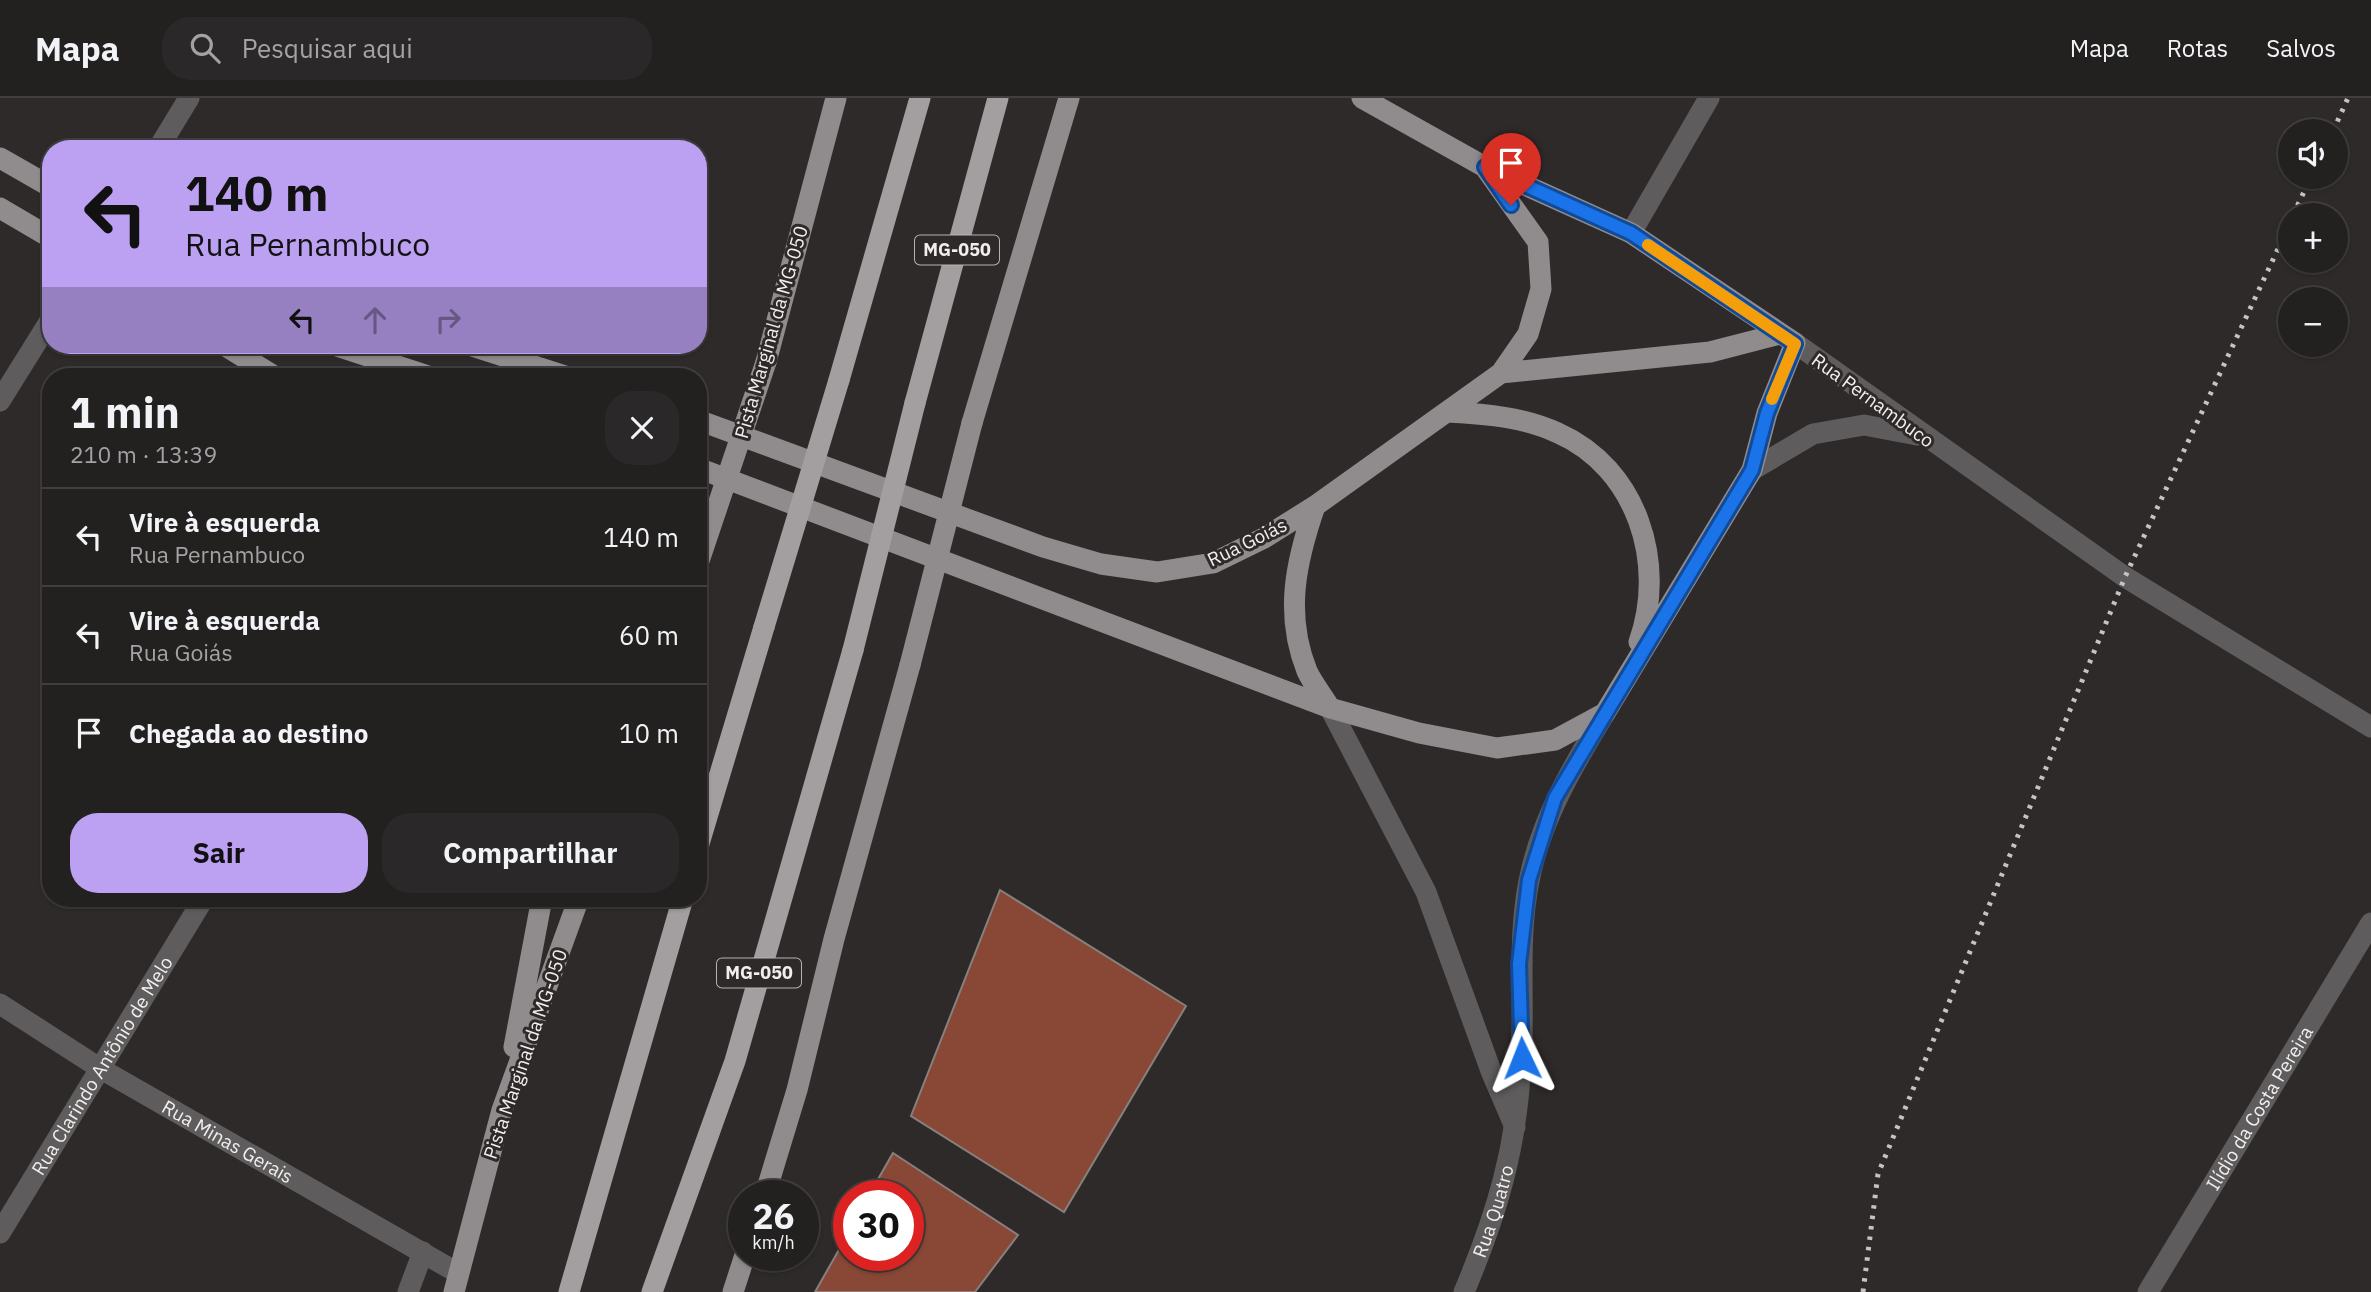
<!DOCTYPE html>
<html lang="pt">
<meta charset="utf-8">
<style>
:root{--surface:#232020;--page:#2b2829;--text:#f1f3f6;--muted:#a3a3a5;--line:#403e3e;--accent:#bca0f2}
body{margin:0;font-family:"IBM Plex Sans",sans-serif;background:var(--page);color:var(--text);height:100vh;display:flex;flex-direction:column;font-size:26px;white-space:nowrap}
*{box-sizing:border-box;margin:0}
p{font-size:23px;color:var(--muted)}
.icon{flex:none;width:38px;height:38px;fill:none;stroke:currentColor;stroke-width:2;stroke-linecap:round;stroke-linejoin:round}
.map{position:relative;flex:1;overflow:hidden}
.sheet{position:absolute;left:42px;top:270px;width:665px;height:539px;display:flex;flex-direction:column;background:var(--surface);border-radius:28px;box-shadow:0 2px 5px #0004,0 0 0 2px var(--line)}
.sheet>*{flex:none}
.top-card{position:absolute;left:42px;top:42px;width:665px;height:214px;border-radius:28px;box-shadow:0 2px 5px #0004,0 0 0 2px var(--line);background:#bca0f2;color:#111;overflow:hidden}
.tools{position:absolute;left:2278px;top:21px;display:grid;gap:14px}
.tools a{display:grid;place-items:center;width:70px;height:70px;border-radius:50%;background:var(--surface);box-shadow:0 2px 5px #0004,0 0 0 2px var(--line);font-size:35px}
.speed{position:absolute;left:728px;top:1082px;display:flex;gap:14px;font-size:35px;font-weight:700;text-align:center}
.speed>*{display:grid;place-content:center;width:91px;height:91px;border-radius:50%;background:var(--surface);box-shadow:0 2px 5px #0004,0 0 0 2px var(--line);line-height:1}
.speed small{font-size:18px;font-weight:400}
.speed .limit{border:10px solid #d22;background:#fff;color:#111}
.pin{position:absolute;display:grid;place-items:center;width:60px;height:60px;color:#fff;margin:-72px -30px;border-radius:50% 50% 50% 0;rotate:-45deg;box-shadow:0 0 7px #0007}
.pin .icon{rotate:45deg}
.me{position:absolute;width:77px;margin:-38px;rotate:358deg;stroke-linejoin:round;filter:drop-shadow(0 0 5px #0008)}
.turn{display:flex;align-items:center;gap:24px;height:147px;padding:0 28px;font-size:32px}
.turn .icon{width:91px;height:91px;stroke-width:2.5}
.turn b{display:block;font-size:49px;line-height:60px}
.lanes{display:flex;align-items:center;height:66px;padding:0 28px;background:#0003;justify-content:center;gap:35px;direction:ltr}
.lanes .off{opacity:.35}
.round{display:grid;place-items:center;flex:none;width:74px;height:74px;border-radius:28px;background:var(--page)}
.head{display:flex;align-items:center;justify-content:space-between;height:119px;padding:0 28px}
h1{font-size:42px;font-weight:700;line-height:52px}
.action{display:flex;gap:14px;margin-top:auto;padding:14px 28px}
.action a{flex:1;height:80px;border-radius:28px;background:var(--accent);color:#111;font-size:28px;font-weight:700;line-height:80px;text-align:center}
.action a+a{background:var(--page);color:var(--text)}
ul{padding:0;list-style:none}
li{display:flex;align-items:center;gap:21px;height:98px;padding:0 28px;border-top:2px solid var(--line)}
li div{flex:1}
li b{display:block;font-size:26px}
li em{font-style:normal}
header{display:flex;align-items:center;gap:42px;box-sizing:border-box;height:98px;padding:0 35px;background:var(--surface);border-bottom:2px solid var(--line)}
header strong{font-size:33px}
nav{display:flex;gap:38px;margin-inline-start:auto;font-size:24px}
.search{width:490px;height:63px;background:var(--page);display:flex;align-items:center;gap:18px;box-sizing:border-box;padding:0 24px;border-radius:28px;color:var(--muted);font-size:26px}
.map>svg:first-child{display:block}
.building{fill:#884835;stroke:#86807f;stroke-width:2}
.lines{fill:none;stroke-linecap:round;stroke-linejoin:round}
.minor{stroke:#5e5c5c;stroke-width:21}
.major{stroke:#908b8d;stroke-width:21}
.highway{stroke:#a39ea0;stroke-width:21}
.rail{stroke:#c7c3c3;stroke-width:5;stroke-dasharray:3.5 7;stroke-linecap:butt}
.major-bridge{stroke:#908b8d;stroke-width:21}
.highway-bridge{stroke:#a39ea0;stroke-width:21}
.route-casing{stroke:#114b97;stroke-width:18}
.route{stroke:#1a73e8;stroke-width:12}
.slow{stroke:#f59e0b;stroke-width:12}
.labels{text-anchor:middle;stroke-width:6;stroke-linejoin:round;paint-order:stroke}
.shield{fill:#2f2a2a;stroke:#b8b3b3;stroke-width:2}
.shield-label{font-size:18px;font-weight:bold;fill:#f2eeee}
.street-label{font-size:19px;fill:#f2eeee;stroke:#2f2a2a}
</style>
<header>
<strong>Mapa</strong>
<div class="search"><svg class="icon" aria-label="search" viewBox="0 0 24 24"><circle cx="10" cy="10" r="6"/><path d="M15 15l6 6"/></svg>Pesquisar aqui</div>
<nav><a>Mapa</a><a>Rotas</a><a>Salvos</a></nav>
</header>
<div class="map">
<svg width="2371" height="1194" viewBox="0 0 2371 1194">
<rect width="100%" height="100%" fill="#2f2a2a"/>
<!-- building -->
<path class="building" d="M1000,792L1186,908L1064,1114L911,1018Z
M893,1055L1018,1137L975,1194H815L849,1134V1157H908V1097H869Z"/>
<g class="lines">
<!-- minor -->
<g class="minor">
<path d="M158,51L189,0"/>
<path d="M1631,135L1709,0"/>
<path d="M1795,245L2125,479L2371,629"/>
<path d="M0,303L51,221"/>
<path d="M1752,372L1813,336L1864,327L1917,337"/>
<path d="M1330,610L1426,794L1491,973L1515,1029"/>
<path id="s1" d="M0,906L101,971L458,1175"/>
<path id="s2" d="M0,1135L204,800"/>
<path d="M408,1194L423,1154"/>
<path id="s3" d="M1464,1194C1497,1116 1517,1049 1521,963C1525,903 1517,843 1529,783C1541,721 1573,668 1605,615"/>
<path id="s4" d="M2148,1194L2371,825"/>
</g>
<!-- major -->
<path class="major" d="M0,60L51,89
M0,110L51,140
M224,247L274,278
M334,247L428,278
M469,247L565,278
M766,264L836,0
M1501,275L1710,254L1780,236
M1448,314C1485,316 1524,319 1558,335C1637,370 1667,465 1639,544
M698,322L1043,449L1101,466L1157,474L1213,465L1264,440L1315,408L1501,275L1528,236L1541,191L1538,144L1486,71
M972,325L1069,0
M698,370L1330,610L1419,635L1497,650L1555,642L1605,615L1752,372L1767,315L1795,245L1631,135L1485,69L1362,0
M1315,408C1296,463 1284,516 1307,573C1313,586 1323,598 1330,610
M514,949L542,800
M765,1097L797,992L834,841L910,567
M454,1194L502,1012L579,800
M733,1194L745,1157"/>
<!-- highway -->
<path class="highway" d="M839,282L920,0
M915,305L998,0
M698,749L764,529
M569,1194L683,800
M652,1194L735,963L853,552"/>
<!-- rail -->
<path class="rail" d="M2333,33L2348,0
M2293,117L2311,79
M1863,1194L1878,1076L2125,479L2291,123"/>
<!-- major-bridge -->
<path class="major-bridge" d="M698,466L766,264
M910,567L972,325"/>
<!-- highway-bridge -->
<path class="highway-bridge" d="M764,529L839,282
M853,552L915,305"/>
</g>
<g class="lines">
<defs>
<path id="route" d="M1511,107L1485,69L1631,135L1795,246L1767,315L1752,372L1555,700L1529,782L1519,866L1522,960"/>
</defs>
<!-- route casing -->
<use href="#route" class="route-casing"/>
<!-- route -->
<use href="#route" class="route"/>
<!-- slow -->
<path class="slow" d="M1648,147L1795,246L1772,301"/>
</g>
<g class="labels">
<!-- shield labels -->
<g class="shield">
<rect x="915" y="137.5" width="84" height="29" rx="5"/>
<rect x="717" y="860.5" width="84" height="29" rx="5"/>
</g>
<g class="shield-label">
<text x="957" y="158">MG-050</text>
<text x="759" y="881">MG-050</text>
</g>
<!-- street labels -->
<g class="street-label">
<text transform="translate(771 234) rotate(-74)" y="7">Pista Marginal da MG-050</text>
<text transform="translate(1873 302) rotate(36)" y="7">Rua Pernambuco</text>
<text transform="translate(1247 444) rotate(-26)" y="7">Rua Goiás</text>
<text transform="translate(525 956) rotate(-71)" y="7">Pista Marginal da MG-050</text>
<text dy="7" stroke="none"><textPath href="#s2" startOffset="196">Rua Clarindo Antônio de Melo</textPath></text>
<text dy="7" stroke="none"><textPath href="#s4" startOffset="215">Ilídio da Costa Pereira</textPath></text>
<text dy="7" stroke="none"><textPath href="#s1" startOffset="266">Rua Minas Gerais</textPath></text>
<text dy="7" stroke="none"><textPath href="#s3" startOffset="86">Rua Quatro</textPath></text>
</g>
</g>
</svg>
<div class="tools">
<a><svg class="icon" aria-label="sound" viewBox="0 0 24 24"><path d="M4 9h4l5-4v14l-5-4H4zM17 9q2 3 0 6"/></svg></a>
<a>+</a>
<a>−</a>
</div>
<div class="speed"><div>26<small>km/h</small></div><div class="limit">30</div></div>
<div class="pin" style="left:1511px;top:107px;background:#d93025"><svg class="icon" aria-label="arrive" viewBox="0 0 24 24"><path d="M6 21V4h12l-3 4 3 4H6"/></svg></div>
<svg class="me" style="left:1522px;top:960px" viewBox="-20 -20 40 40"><path d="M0-17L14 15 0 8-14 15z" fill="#1a73e8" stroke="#fff" stroke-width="4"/></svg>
<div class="top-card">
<div class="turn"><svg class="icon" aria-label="left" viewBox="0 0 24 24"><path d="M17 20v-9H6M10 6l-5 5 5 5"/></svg><div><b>140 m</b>Rua Pernambuco</div></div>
<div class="lanes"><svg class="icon" aria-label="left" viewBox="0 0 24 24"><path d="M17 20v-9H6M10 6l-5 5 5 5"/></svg><svg class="icon off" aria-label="ahead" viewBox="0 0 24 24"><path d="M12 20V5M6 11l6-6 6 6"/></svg><svg class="icon off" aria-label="right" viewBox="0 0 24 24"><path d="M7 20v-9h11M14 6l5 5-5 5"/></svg></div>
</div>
<section class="sheet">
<div class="head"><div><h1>1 min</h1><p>210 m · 13:39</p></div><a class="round"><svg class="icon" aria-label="close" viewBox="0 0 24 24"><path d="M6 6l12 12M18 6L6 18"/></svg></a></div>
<ul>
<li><svg class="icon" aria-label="left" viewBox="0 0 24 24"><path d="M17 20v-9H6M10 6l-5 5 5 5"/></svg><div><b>Vire à esquerda</b><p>Rua Pernambuco</p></div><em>140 m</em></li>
<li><svg class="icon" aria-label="left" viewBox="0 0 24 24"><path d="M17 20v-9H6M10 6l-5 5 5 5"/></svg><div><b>Vire à esquerda</b><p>Rua Goiás</p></div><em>60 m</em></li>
<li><svg class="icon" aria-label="arrive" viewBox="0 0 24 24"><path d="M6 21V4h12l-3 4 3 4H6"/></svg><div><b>Chegada ao destino</b></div><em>10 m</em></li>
</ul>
<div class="action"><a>Sair</a><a>Compartilhar</a></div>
</section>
</div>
